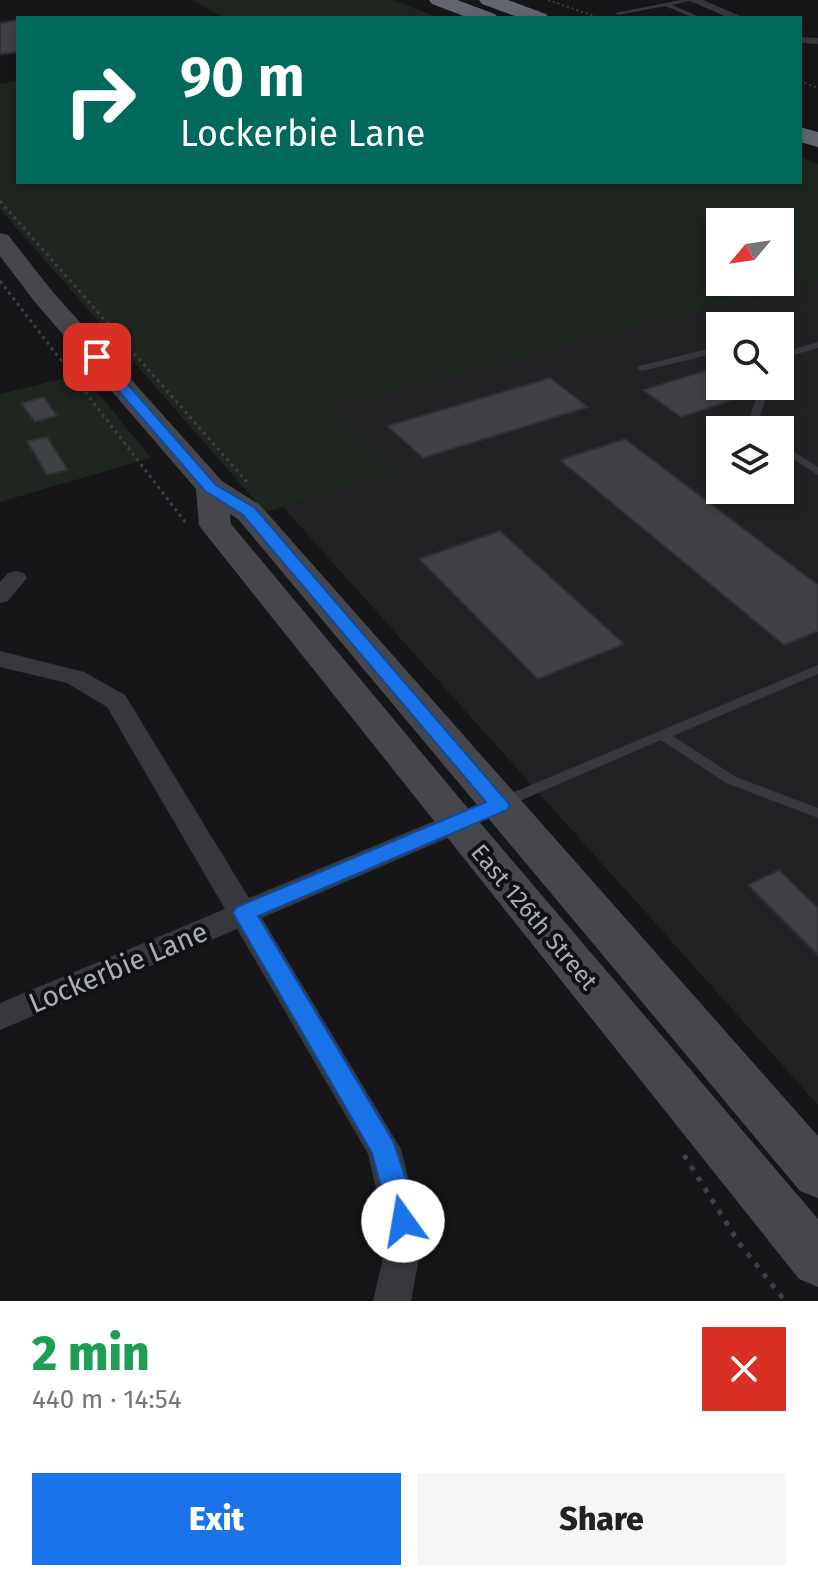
<!DOCTYPE html>
<meta charset="utf-8">
<style>
:root{--surface:#fff;--page:#f6f6f6;--text:#222;--muted:#767676;--accent:#1a73e8}
body{margin:0;font-family:"Fira Sans",sans-serif;background:var(--page);color:var(--text);height:100vh;display:flex;flex-direction:column;font-size:30px;white-space:nowrap}
*{box-sizing:border-box;margin:0}
p{font-size:26px;color:var(--muted)}
.icon{flex:none;width:44px;height:44px;fill:none;stroke:currentColor;stroke-width:2;stroke-linecap:round;stroke-linejoin:round}
.map{position:relative;height:1301px;overflow:hidden}
.drawer{display:flex;flex-direction:column;background:var(--surface);flex:1}
.drawer>*{flex:none}
.top-card{position:absolute;left:16px;top:16px;width:786px;height:168px;border-radius:0px;box-shadow:0 4px 12px #0003;background:#00695c;color:#fff;overflow:hidden}
.needle{width:52px;rotate:241deg}
.fabs{position:absolute;left:706px;top:208px;display:grid;gap:16px}
.fabs a{display:grid;place-items:center;width:88px;height:88px;border-radius:0px;background:var(--surface);box-shadow:0 4px 12px #0003;font-size:40px}
.pin{position:absolute;display:grid;place-items:center;width:68px;height:68px;color:#fff;margin:-34px;border-radius:16px;box-shadow:0 4px 12px #0006}
.me{position:absolute;width:88px;margin:-44px;rotate:347deg;stroke-linejoin:round;filter:drop-shadow(0 0 6px #0008)}
.turn{display:flex;align-items:center;gap:28px;height:168px;padding:0 32px;font-size:36px}
.turn .icon{width:104px;height:104px;stroke-width:2.5}
.turn b{display:block;font-size:56px;line-height:68px}
.round{display:grid;place-items:center;flex:none;width:84px;height:84px;border-radius:0px;background:var(--page)}
.summary{display:flex;align-items:center;justify-content:space-between;height:136px;padding:0 32px}
h1{font-size:48px;font-weight:800;line-height:60px;color:#1e9e55}
.cta{display:flex;gap:16px;margin-top:auto;padding:16px 32px}
.cta a{flex:1;height:92px;border-radius:0px;background:var(--accent);color:#fff;font-size:32px;font-weight:800;line-height:92px;text-align:center}
.cta a+a{background:var(--page);color:var(--text)}
.map>svg:first-child{display:block}
.built{fill:#222225;fill-rule:evenodd}
.green{fill:#1e261f;fill-rule:evenodd}
.building{fill:#404145;stroke:#303034;stroke-width:2}
.lines{fill:none;stroke-linecap:round;stroke-linejoin:round}
.path-far2{stroke:#3d3f44;stroke-width:2;stroke-dasharray:2 3;stroke-linecap:butt}
.path-far1{stroke:#3d3f44;stroke-width:3;stroke-dasharray:3 4;stroke-linecap:butt}
.path{stroke:#3d3f44;stroke-width:5;stroke-dasharray:5 8;stroke-linecap:butt}
.lane{fill:#37383d;fill-rule:evenodd}
.street{fill:#37383d;fill-rule:evenodd}
.secondary{fill:#45474d;fill-rule:evenodd}
.highway{fill:#63666e;fill-rule:evenodd}
.route{fill:#1a73e8;stroke:#114b97;stroke-width:2}
.labels{text-anchor:middle;stroke-width:8;stroke-linejoin:round;paint-order:stroke}
.street-label{font-size:24px;fill:#a8adb8;stroke:#111113}
.near-street-label{font-size:28px;fill:#a8adb8;stroke:#111113}
</style>
<div class="map">
<svg width="818" height="1301" viewBox="0 0 818 1301">
<rect width="100%" height="100%" fill="#161618"/>
<!-- built -->
<path class="built" d="M818,281V1105L283,507L399,474L327,408ZM720,326H780V386H720ZM720,430H780V490H720Z"/>
<!-- green -->
<path class="green" d="M192,0H392L440,18H224Z
M18,81V182H800V157L818,164V281L328,408L399,474L265,512L0,209V84ZM720,222H780V282H720Z
M83,374L151,458L0,502V394Z"/>
<!-- building -->
<path class="building" d="M18,20V52L0,54V23Z
M720,366V386H757L755,393L681,417L643,390Z
M550,378L588,407L423,458L387,426Z
M44,397L57,416L35,422L21,403Z
M47,437L68,470L47,475L27,441Z
M625,439L818,585V631L784,645L560,460Z
M500,531L624,644L538,679L419,559Z
M779,870L818,908V955L748,885Z"/>
<g class="lines">
<!-- path-far2 -->
<path class="path-far2" d="M548,0L600,18
M800,81L818,88"/>
<!-- path-far1 -->
<path class="path-far1" d="M0,201L248,483
M0,281L186,523"/>
<!-- path -->
<path class="path" d="M684,1155L739,1243L785,1301"/>
<!-- lane -->
<path class="lane" d="M681,0H693L672,5L702,18H694L665,6L618,15L615,13Z
M818,342V348L780,359V353Z
M712,348L720,349V355L712,354L642,371L637,368L639,366Z
M760,386H770L757,425L763,430H751L747,426Z
M780,443L818,467V475L780,451Z
M818,665V674L673,736L736,777L818,808V818L726,783L661,740L464,825H454L452,821L454,817Z"/>
<!-- street -->
<path class="street" d="M688,0H703L745,18H729Z
M800,37L818,38V44L800,43Z
M16,571L24,573L27,578L8,601L0,603V582L8,573Z
M0,651L84,672L125,695L249,898L446,816L456,813L466,816L470,823L466,830L262,918L401,1149L420,1224L419,1258L411,1301H373L383,1258L384,1224L368,1154L237,929L0,1030V1003L225,909L107,707L67,683L0,667Z"/>
<!-- secondary -->
<path class="secondary" d="M0,233L8,235L52,291L222,481L260,505L818,1136V1198L800,1191L238,519L230,514L231,524L471,812L818,1219V1287L799,1279L204,532L199,525L196,489L34,301L0,256Z"/>
<!-- highway -->
<path class="highway" d="M429,0H457L495,14L498,18H469L432,4Z
M479,0H508L546,14L549,18H520L482,4Z
M800,127L818,132V147L800,142Z"/>
</g>
<!-- route -->
<path class="route" d="M97,353L102,355L216,485L255,508L510,805L507,810L258,916L393,1141L414,1203L417,1221L413,1230L403,1234L393,1230L372,1153L233,913L237,907L486,802L243,515L205,491L92,360L90,357Z"/>
<g class="labels">
<!-- street labels -->
<g class="street-label">
<text transform="translate(534 917) rotate(50)" y="8">East 126th Street</text>
</g>
<!-- near-street labels -->
<g class="near-street-label">
<text transform="translate(118 967) rotate(-23)" y="10">Lockerbie Lane</text>
</g>
</g>
</svg>
<div class="fabs">
<a><svg class="needle" viewBox="-14 -14 28 28"><path d="M0-13l5 13h-10z" fill="#e53935"/><path d="M0 13l5-13h-10z" fill="#767676"/></svg></a>
<a><svg class="icon" aria-label="search" viewBox="0 0 24 24"><circle cx="10" cy="10" r="6"/><path d="M15 15l6 6"/></svg></a>
<a><svg class="icon" aria-label="layers" viewBox="0 0 24 24"><path d="M12 4l9 5-9 5-9-5zM3 14l9 5 9-5"/></svg></a>
</div>
<div class="pin" style="left:97px;top:357px;background:#d93025"><svg class="icon" aria-label="arrive" viewBox="0 0 24 24"><path d="M6 21V4h12l-3 4 3 4H6"/></svg></div>
<svg class="me" style="left:403px;top:1221px" viewBox="-20 -20 40 40"><circle r="19" fill="#fff"/><path d="M0-13L10 11 0 6-10 11z" fill="#1a73e8"/></svg>
<div class="top-card">
<div class="turn"><svg class="icon" aria-label="right" viewBox="0 0 24 24"><path d="M7 20v-9h11M14 6l5 5-5 5"/></svg><div><b>90 m</b>Lockerbie Lane</div></div>
</div>
</div>
<section class="drawer">
<div class="summary"><div><h1>2 min</h1><p>440 m · 14:54</p></div><a class="round" style="background:#d93025;color:#fff"><svg class="icon" aria-label="close" viewBox="0 0 24 24"><path d="M6 6l12 12M18 6L6 18"/></svg></a></div>
<div class="cta"><a>Exit</a><a>Share</a></div>
</section>
